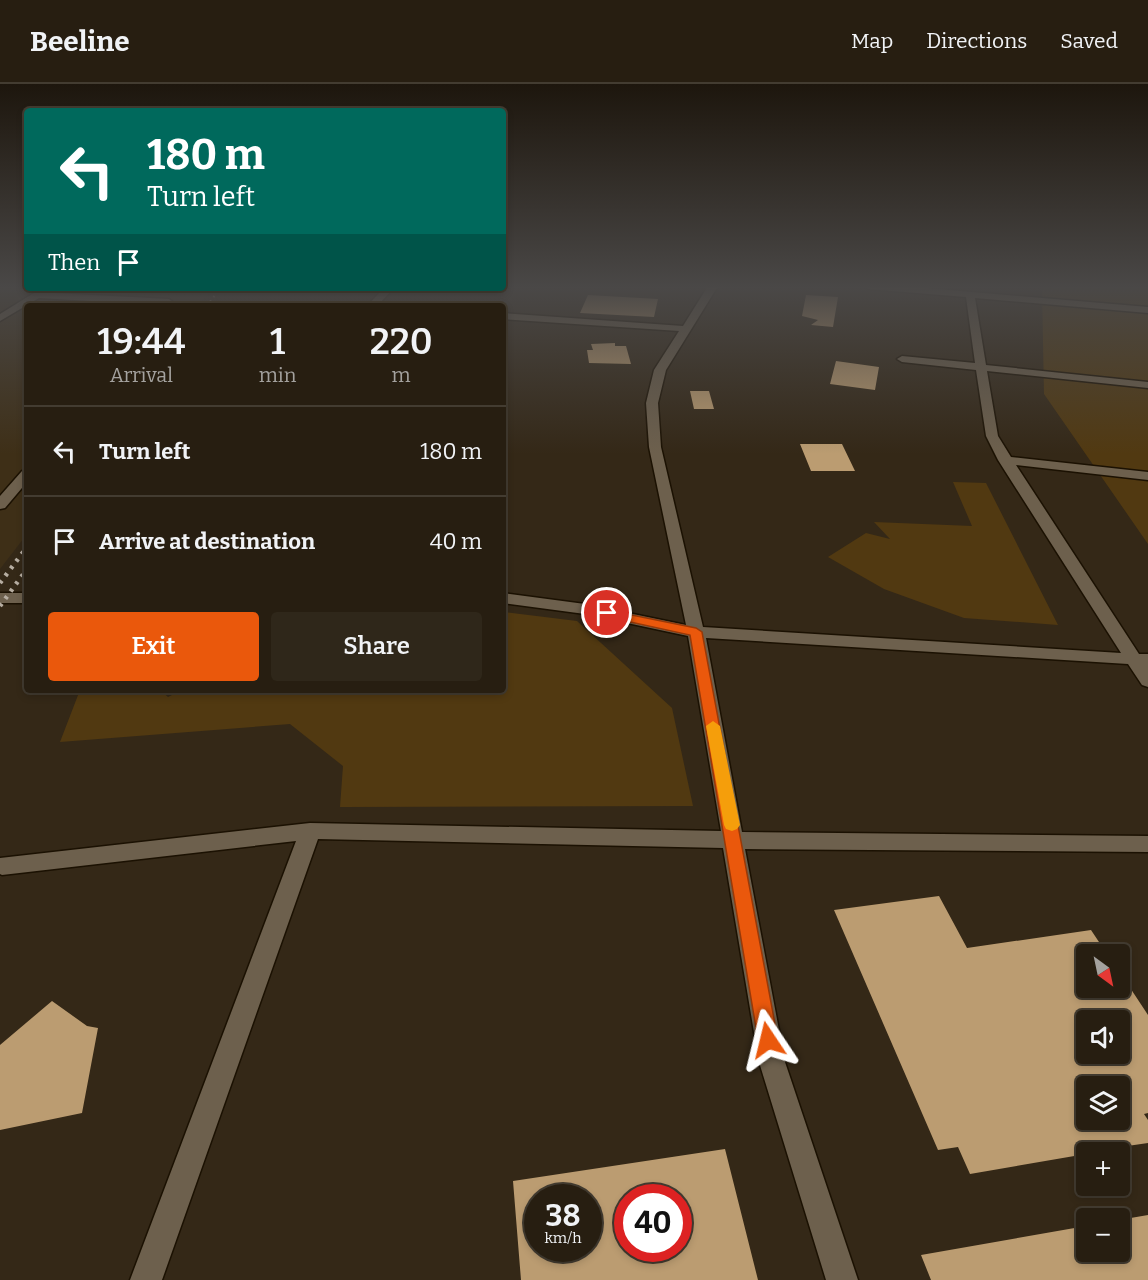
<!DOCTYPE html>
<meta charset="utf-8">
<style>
:root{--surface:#271e11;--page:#2f271a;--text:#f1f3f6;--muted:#a4a29f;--line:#433c31;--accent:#ea580c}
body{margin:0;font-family:Bitter,serif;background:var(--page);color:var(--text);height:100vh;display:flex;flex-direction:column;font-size:22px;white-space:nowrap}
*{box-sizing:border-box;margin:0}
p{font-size:20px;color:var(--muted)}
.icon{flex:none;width:33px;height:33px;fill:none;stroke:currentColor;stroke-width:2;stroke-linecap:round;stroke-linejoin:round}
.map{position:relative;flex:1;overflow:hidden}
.sheet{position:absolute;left:24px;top:219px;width:482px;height:390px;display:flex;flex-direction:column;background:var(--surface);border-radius:6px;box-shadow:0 3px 9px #0003,0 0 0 2px var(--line)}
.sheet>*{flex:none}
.banner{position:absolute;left:24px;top:24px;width:482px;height:183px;border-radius:6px;box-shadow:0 3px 9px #0003,0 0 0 2px var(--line);background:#00695c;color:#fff;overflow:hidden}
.needle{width:39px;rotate:147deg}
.buttons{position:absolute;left:1076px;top:860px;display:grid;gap:12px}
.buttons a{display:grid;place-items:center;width:54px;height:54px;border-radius:6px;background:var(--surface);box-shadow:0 3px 9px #0003,0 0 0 2px var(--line);font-size:30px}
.speed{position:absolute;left:524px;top:1100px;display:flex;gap:12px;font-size:30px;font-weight:700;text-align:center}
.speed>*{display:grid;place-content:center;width:78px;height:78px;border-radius:50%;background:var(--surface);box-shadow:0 3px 9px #0003,0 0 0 2px var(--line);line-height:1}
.speed small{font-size:15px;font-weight:400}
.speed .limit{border:9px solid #d22;background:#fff;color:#111}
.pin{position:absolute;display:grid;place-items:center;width:51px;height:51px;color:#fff;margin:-26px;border:3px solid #fff;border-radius:50%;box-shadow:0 2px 6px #0007}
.me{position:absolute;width:66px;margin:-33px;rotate:350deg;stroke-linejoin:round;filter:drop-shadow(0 0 4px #0008)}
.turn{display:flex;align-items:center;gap:21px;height:126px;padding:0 24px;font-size:27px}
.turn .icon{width:78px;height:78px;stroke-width:2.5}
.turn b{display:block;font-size:42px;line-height:51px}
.then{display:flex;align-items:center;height:57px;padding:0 24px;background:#0003;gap:12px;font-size:22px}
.eta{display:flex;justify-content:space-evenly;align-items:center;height:102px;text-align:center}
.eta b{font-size:36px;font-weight:600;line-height:42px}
.primary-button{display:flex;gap:12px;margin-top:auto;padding:12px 24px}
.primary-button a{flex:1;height:69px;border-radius:6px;background:var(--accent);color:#fff;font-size:24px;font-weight:600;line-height:69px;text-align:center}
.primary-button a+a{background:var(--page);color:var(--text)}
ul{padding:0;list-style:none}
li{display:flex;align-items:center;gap:18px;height:90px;padding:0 24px;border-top:2px solid var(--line)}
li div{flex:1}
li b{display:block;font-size:22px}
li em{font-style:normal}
header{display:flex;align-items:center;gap:36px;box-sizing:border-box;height:84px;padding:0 30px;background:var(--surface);border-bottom:2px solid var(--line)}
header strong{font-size:28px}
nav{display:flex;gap:33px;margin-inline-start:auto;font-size:21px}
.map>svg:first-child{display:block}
.built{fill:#3e2f17}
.green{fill:#513911}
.building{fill:#bb9c71;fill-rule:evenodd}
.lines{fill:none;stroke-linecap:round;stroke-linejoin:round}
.minor-casing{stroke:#1b1102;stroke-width:3}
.minor{fill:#6d604d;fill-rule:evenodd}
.rail-far1{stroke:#b6ada1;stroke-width:2;stroke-dasharray:1.5 4;stroke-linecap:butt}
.rail{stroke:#b6ada1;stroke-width:4.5;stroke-dasharray:3 6;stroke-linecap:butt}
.route{fill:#ea580c;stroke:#983908;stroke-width:1.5}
.slow{fill:#f59e0b}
</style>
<header>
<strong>Beeline</strong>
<nav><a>Map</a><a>Directions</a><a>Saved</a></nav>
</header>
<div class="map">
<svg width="1148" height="1196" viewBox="0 0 1148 1196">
<rect width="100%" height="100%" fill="#342817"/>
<!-- built -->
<path class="built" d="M0,202L212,204L198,222H27V450L0,485Z"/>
<!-- green -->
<path class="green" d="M1039,202H1148V460L1044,310L1042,207Z
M953,398L986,399L1058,541L964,534L884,505L828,473L866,449L890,455L874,438L972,442Z
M503,528L577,537L672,624L693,722L340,723L343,682L290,640L60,658L80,606H160L168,613L182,606H502Z"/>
<!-- building -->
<path class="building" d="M588,211L658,215L654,233L580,229Z
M806,211L838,213L833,243L811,241L818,236L802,232Z
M615,259V262H626L631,280L589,279L587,266H593L591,260Z
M836,277L879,283L875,306L830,300Z
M690,307H709L714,325H694Z
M800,360H842L855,387H811Z
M939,812L967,864L1091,846L1107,870H1086V903H1119V887L1148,931V1029L1144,1030L1148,1036V1059L1086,1068V1070L970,1090L958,1063L938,1066L834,826ZM1086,936H1119V969H1086ZM1086,1002H1119V1035H1086Z
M52,917L87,942L98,944L82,1029L0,1046V961Z
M725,1065L758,1196H521L513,1097ZM537,1113H588V1164H537ZM627,1113H678V1164H627Z
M1148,1131V1196H931L921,1171L1086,1142V1167H1119V1136Z"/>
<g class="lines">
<defs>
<path id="minor" d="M708,202H718L666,286L658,319L661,363L703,543L1121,569L998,376L986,352L976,286L902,278L897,275L902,272L975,279L966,213L868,205L863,202H902L1148,223V229L975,214L986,281L1148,298V304L987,287L998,352L1011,373L1148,388V396L1016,381L1139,570H1148V603L1142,601L1128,580L706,554L742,748L1148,752V768L745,765L785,978L858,1196H826L759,978L723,764L318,755L162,1196H130L296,757L2,791L0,790V774L310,739L721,747L688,552L585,530L502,519V509L585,520L686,541L649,363L646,319L654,286L679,247L502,235V229L683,242Z
M384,204H394L377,222H367Z
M49,205L53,209L169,215L178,222L39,214L0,237V230L34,209Z
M27,386V398L5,424L0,425V412L22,387Z
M0,509H27V519H0Z"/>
</defs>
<!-- minor casing -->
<use href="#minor" class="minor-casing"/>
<!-- minor -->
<use href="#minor" class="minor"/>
<!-- rail-far1 -->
<path class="rail-far1" d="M207,222L220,204"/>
<!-- rail -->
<path class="rail" d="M0,499L27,463
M0,522L27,485"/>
</g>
<!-- sky -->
<linearGradient id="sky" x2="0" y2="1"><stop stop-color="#1d160d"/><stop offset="0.55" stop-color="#4a4847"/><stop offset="1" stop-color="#4a4847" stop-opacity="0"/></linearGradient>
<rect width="1148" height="370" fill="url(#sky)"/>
<!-- route -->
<path class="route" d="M607,526L696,544L702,548L778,956L775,962L768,965L761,962L758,956L690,551L603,532L601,529L603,527Z"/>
<!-- slow -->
<path class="slow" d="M713,637L720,642L740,741L737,745L732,747L726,745L724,741L706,642Z"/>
</svg>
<div class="buttons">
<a><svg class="needle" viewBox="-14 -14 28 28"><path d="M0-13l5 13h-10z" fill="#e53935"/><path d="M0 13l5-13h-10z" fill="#a4a29f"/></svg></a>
<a><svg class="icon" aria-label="sound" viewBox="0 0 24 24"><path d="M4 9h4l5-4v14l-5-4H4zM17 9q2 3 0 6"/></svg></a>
<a><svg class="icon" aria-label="layers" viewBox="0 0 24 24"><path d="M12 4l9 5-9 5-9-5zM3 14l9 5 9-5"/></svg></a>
<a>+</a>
<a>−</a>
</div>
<div class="speed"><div>38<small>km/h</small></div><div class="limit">40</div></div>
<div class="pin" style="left:607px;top:529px;background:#d93025"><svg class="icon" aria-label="arrive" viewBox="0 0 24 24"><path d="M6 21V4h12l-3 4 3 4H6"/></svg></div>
<svg class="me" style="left:768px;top:956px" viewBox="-20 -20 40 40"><path d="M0-17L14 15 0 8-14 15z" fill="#ea580c" stroke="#fff" stroke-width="4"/></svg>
<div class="banner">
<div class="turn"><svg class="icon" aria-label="left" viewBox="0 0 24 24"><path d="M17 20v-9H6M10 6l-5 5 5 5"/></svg><div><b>180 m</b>Turn left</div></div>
<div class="then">Then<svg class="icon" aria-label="arrive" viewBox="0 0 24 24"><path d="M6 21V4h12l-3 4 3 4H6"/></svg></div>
</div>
<section class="sheet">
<div class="eta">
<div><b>19:44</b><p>Arrival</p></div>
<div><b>1</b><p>min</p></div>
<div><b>220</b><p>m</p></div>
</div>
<ul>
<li><svg class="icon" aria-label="left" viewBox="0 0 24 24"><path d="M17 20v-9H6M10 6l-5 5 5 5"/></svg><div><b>Turn left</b></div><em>180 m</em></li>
<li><svg class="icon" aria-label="arrive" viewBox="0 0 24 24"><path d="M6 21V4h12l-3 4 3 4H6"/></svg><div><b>Arrive at destination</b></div><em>40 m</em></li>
</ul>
<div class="primary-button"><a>Exit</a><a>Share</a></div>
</section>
</div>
